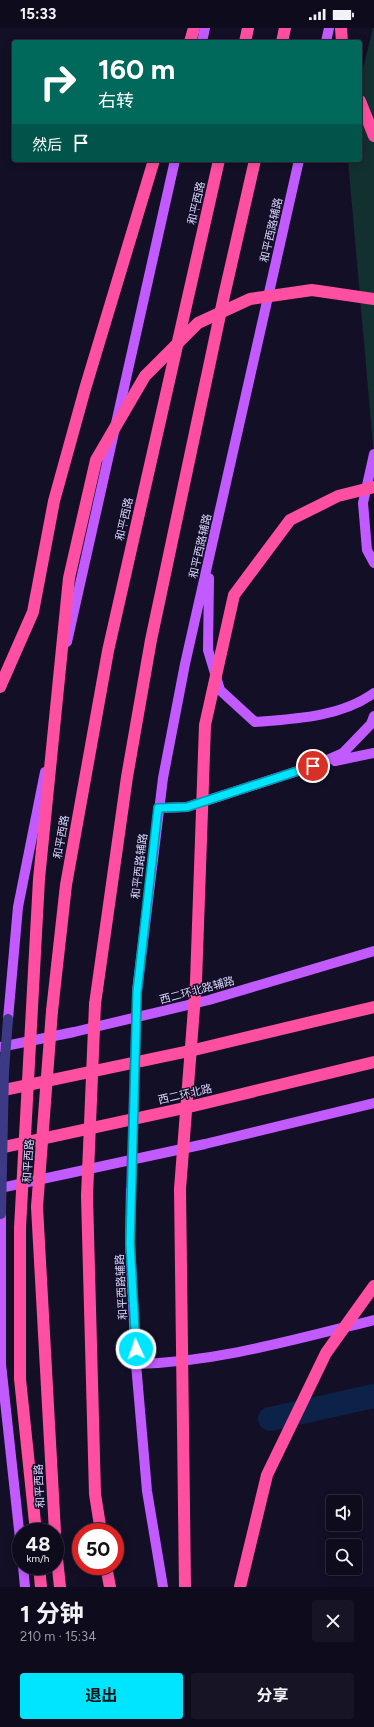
<!DOCTYPE html>
<html lang="zh">
<meta charset="utf-8">
<style>
:root{--surface:#0e0b1c;--page:#171425;--text:#f1f3f6;--muted:#9b9ba3;--line:#2e2b3b;--accent:#00e5ff}
body{margin:0;font-family:Figtree,"Noto Sans SC",sans-serif;background:var(--page);color:var(--text);height:100vh;display:flex;flex-direction:column;font-size:15px;white-space:nowrap}
*{box-sizing:border-box;margin:0}
p{font-size:13px;color:var(--muted)}
.icon{flex:none;width:22px;height:22px;fill:none;stroke:currentColor;stroke-width:2;stroke-linecap:round;stroke-linejoin:round}
.map{position:relative;height:1559px;overflow:hidden}
.details{display:flex;flex-direction:column;background:var(--surface);flex:1}
.details>*{flex:none}
.banner{position:absolute;left:12px;top:12px;width:350px;height:122px;border-radius:4px;box-shadow:0 2px 10px #0003,0 0 0 1px var(--line);background:#00695c;color:#fff;overflow:hidden}
.tools{position:absolute;left:326px;top:1467px;display:grid;gap:8px}
.tools a{display:grid;place-items:center;width:36px;height:36px;border-radius:4px;background:var(--surface);box-shadow:0 2px 10px #0003,0 0 0 1px var(--line);font-size:20px}
.speed{position:absolute;left:12px;top:1495px;display:flex;gap:8px;font-size:20px;font-weight:700;text-align:center}
.speed>*{display:grid;place-content:center;width:52px;height:52px;border-radius:50%;background:var(--surface);box-shadow:0 2px 10px #0003,0 0 0 1px var(--line);line-height:1}
.speed small{font-size:10px;font-weight:400}
.speed .limit{border:6px solid #d22;background:#fff;color:#111}
.pin{position:absolute;display:grid;place-items:center;width:34px;height:34px;color:#fff;margin:-17px;border:2px solid #fff;border-radius:50%;box-shadow:0 1px 4px #0007}
.me{position:absolute;width:44px;margin:-22px;rotate:357deg;stroke-linejoin:round;filter:drop-shadow(0 0 3px #0008)}
.turn{display:flex;align-items:center;gap:14px;height:84px;padding:0 20px;font-size:18px}
.turn .icon{width:52px;height:52px;stroke-width:2.5}
.turn b{display:block;font-size:28px;line-height:34px}
.then{display:flex;align-items:center;height:38px;padding:0 20px;background:#0003;gap:8px;font-size:15px}
.round{display:grid;place-items:center;flex:none;width:42px;height:42px;border-radius:4px;background:var(--page)}
.headline{display:flex;align-items:center;justify-content:space-between;height:68px;padding:0 20px}
h1{font-size:24px;font-weight:700;line-height:30px}
.cta{display:flex;gap:8px;margin-top:auto;padding:8px 20px}
.cta a{flex:1;height:46px;border-radius:4px;background:var(--accent);color:#111;font-size:16px;font-weight:700;line-height:46px;text-align:center}
.cta a+a{background:var(--page);color:var(--text)}
.status{display:flex;justify-content:space-between;align-items:center;height:28px;padding:0 20px;background:var(--surface);direction:ltr}
.status svg{height:11px;fill:currentColor}
.map>svg:first-child{display:block}
.green{fill:#12302f}
.lines{fill:none;stroke-linecap:round;stroke-linejoin:round}
.canal{stroke:#0c2248;stroke-width:24}
.major{stroke:#c25bff;stroke-width:10}
.highway{stroke:#ff4fa3;stroke-width:12}
.minor-bridge{stroke:#3d3a85;stroke-width:10}
.highway-bridge{stroke:#ff4fa3;stroke-width:12}
.route-casing{stroke:#0095a6;stroke-width:10}
.route{stroke:#00e5ff;stroke-width:7}
.labels{text-anchor:middle;stroke-width:3;stroke-linejoin:round;paint-order:stroke}
.street-label{font-size:11px;fill:#d9d4ff;stroke:#130f26}
</style>
<div class="status"><b>15:33</b><svg viewBox="0 0 49 12"><path d="M0 12V9h3v3zM5 12V6h3v6zM10 12V3h3v9zM15 12V0h3v12zM26 1h20v11H26zM47 4h2v5h-2z"/></svg></div>
<div class="map">
<svg width="374" height="1559" viewBox="0 0 374 1559">
<rect width="100%" height="100%" fill="#130f26"/>
<!-- green -->
<path class="green" d="M373,0H374V428L348,132H360V53Z"/>
<g class="lines">
<!-- canal -->
<path class="canal" d="M270,1391L374,1368"/>
<!-- major -->
<path class="major" d="M202,14L205,0
M326,14L329,0
M374,426L363,475L367,522L374,535
M209,550L208,622L220,662L255,694C295,691 341,689 374,665
M67,614L175,132
M335,733L374,725
M158,780L187,779L313,738L343,725L371,696L374,688
M137,963L163,750L185,636L299,132
M8,991L18,879L45,744
M0,1019L74,1004L209,972L374,923
M131,1158L130,1215L136,1336L147,1463L163,1559
M0,1160L205,1116L374,1075
M1,1186V1336L21,1520
M136,1336C218,1334 296,1311 374,1292
M23,1538L25,1559"/>
<!-- highway -->
<path class="highway" d="M341,0L342,14
M190,14L194,0
M245,14L248,0
M282,14L285,0
M360,73L374,108
M0,659L33,584L54,473L85,361L154,132
M95,976L127,749L151,612L224,268L255,132
M52,983L66,857L108,623L219,132
M0,1063L194,1022L374,979
M0,1120L189,1079L374,1034
M87,1168L95,1466L101,1504
M37,1179L55,1504
M55,1512L60,1559
M39,1538L41,1559
M106,1538L110,1559"/>
<!-- minor-bridge -->
<path class="minor-bridge" d="M131,1158L137,963
M1,1186L4,1043L8,991"/>
<!-- highway-bridge -->
<path class="highway-bridge" d="M87,1168L95,976
M37,1179L52,983
M36,1504L20,1351V1200L39,851L69,550L96,432L145,348L198,295L250,271L312,262L374,271
M185,1559L180,1161L196,954L205,697L234,567L290,492L338,468L374,459
M240,1559L267,1447L326,1325L374,1258"/>
</g>
<g class="lines">
<defs>
<path id="route" d="M136,1321L130,1215L137,964L158,780L187,779L313,738"/>
</defs>
<!-- route casing -->
<use href="#route" class="route-casing"/>
<!-- route -->
<use href="#route" class="route"/>
</g>
<g class="labels">
<!-- street labels -->
<g class="street-label">
<text transform="translate(196 175) rotate(-77)" y="4">和平西路</text>
<text transform="translate(271 202) rotate(-77)" y="4">和平西路辅路</text>
<text transform="translate(124 491) rotate(-77)" y="4">和平西路</text>
<text transform="translate(200 518) rotate(-77)" y="4">和平西路辅路</text>
<text transform="translate(61 809) rotate(-80)" y="4">和平西路</text>
<text transform="translate(139 838) rotate(-83)" y="4">和平西路辅路</text>
<text transform="translate(197 962) rotate(-15)" y="4">西二环北路辅路</text>
<text transform="translate(185 1066) rotate(-13)" y="4">西二环北路</text>
<text transform="translate(28 1133) rotate(-86)" y="4">和平西路</text>
<text transform="translate(121 1259) rotate(-93)" y="4">和平西路辅路</text>
<text transform="translate(39 1458) rotate(-93)" y="4">和平西路</text>
</g>
</g>
</svg>
<div class="tools">
<a><svg class="icon" aria-label="sound" viewBox="0 0 24 24"><path d="M4 9h4l5-4v14l-5-4H4zM17 9q2 3 0 6"/></svg></a>
<a><svg class="icon" aria-label="search" viewBox="0 0 24 24"><circle cx="10" cy="10" r="6"/><path d="M15 15l6 6"/></svg></a>
</div>
<div class="speed"><div>48<small>km/h</small></div><div class="limit">50</div></div>
<div class="pin" style="left:313px;top:738px;background:#d93025"><svg class="icon" aria-label="arrive" viewBox="0 0 24 24"><path d="M6 21V4h12l-3 4 3 4H6"/></svg></div>
<svg class="me" style="left:136px;top:1321px" viewBox="-20 -20 40 40"><circle r="17" fill="#00e5ff" stroke="#fff" stroke-width="3"/><path d="M0-11L8 9 0 5-8 9z" fill="#fff"/></svg>
<div class="banner">
<div class="turn"><svg class="icon" aria-label="right" viewBox="0 0 24 24"><path d="M7 20v-9h11M14 6l5 5-5 5"/></svg><div><b>160 m</b>右转</div></div>
<div class="then">然后<svg class="icon" aria-label="arrive" viewBox="0 0 24 24"><path d="M6 21V4h12l-3 4 3 4H6"/></svg></div>
</div>
</div>
<section class="details">
<div class="headline"><div><h1>1 分钟</h1><p>210 m · 15:34</p></div><a class="round"><svg class="icon" aria-label="close" viewBox="0 0 24 24"><path d="M6 6l12 12M18 6L6 18"/></svg></a></div>
<div class="cta"><a>退出</a><a>分享</a></div>
</section>
